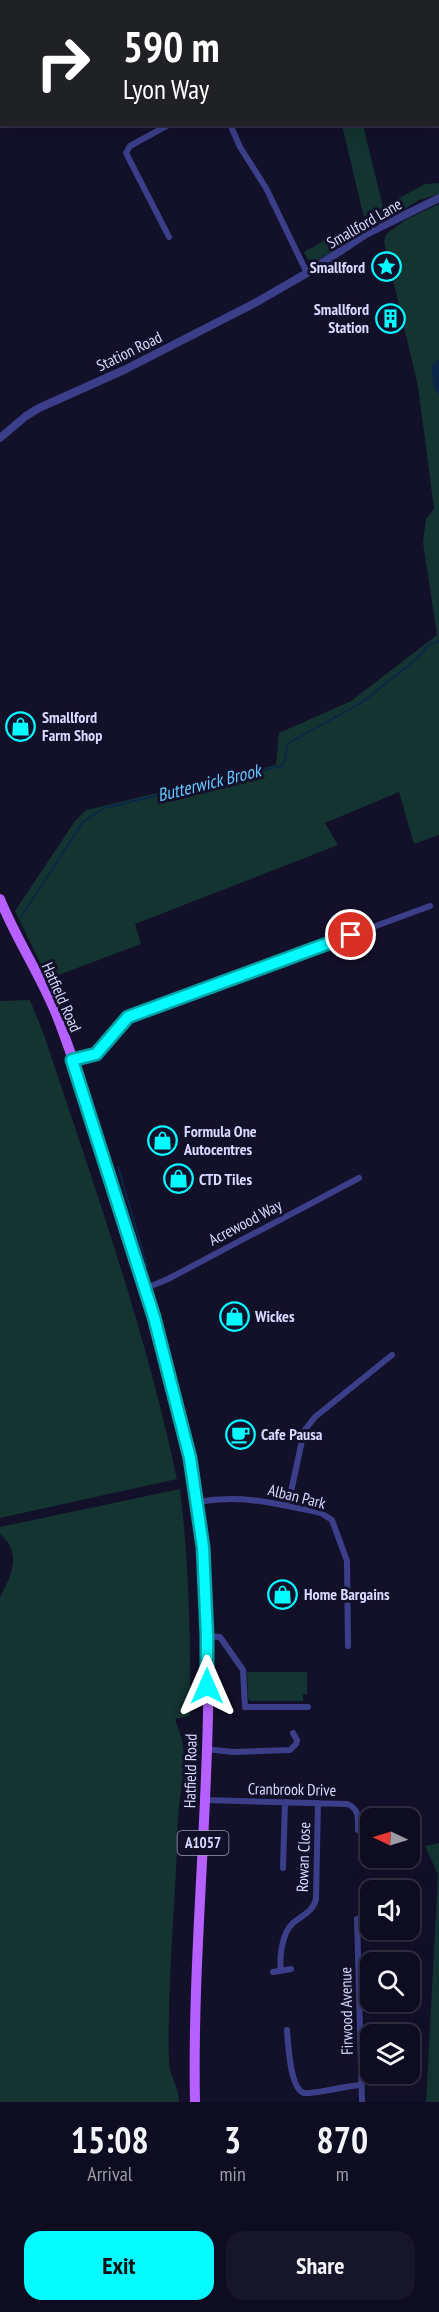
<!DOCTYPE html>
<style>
:root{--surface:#0e0c20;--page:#171529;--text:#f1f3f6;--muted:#9b9ba5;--line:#2e2c3e;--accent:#05fbff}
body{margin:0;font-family:"PT Sans Narrow",sans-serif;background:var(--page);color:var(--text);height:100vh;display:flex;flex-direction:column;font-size:22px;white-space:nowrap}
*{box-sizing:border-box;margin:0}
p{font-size:20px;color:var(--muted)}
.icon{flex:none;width:33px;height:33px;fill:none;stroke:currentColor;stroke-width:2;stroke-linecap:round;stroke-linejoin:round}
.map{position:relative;height:2102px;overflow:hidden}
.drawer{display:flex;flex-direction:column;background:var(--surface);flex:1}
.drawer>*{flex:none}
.hud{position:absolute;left:0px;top:0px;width:440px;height:126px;box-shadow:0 6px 24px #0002,0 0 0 2px var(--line);background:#202124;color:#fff;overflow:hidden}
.needle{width:39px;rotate:274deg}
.controls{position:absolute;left:360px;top:1808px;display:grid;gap:12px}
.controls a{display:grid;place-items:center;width:60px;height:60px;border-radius:12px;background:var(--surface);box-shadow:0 6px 24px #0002,0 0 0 2px var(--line);font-size:30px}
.pin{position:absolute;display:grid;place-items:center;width:51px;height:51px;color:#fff;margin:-26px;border:3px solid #fff;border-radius:50%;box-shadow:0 2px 6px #0007}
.me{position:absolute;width:66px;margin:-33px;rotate:0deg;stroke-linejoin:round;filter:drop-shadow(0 0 4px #0008)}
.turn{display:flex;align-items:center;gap:21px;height:126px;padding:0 24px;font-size:27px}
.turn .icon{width:78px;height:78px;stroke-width:2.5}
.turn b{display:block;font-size:42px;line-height:51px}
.eta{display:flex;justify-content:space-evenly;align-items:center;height:102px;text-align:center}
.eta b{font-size:36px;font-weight:700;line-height:42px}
.primary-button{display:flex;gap:12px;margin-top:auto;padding:12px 24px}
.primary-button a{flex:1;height:69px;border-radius:18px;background:var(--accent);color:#111;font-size:24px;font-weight:700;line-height:69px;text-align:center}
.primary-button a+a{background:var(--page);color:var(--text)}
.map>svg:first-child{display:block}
.green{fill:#133430}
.water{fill:#0a2649}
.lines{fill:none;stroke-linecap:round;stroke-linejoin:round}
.stream{stroke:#0a2649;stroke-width:2}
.minor{stroke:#3b3f89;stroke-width:6}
.tertiary{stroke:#3b3f89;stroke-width:8}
.primary{stroke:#b660ff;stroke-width:10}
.route-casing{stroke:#03a3a6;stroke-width:15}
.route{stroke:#05fbff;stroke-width:10}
.labels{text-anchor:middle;stroke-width:6;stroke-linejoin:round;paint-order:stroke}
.shield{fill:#13102a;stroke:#9e9dbf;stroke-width:1.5}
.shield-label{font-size:15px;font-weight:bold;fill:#dad9ff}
.street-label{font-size:16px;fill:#dad9ff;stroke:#13102a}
.poi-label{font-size:16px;font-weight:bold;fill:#dad9ff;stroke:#13102a;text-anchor:start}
.water-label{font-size:18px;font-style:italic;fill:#67c6ff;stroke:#13102a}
</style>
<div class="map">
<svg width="439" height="2102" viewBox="0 0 439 2102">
<rect width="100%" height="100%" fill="#13102a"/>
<!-- green -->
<path class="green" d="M342,125H363L383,207L425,184L439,183V194L419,200L388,219L372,225L311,265L304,252L364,218Z
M439,204V835L414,844L399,792L325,823L338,845L135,924L141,944L48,979L15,911L75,821L86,810L276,765L279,733L351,701L437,635L423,542L426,519L434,509L418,386L384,242L386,234L407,219Z
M30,1000L44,1035C93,1182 145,1328 177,1479L0,1518V1001Z
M180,1489C189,1565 191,1640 190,1716L175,1719C178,1728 182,1737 183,1746C186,1770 179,1795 178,1819C176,1900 167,1981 169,2062C170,2076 179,2088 179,2102H0V1597C12,1575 22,1552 0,1534V1527Z
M247,1672H307V1694H303V1701H250L248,1698Z
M439,1843V2102H426L438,1875L425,1846Z"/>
<!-- water -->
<path class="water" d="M437,360H439V394L434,389L431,366Z"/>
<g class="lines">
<!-- stream -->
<path class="stream" d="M21,917L83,822L104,808L281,766L285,761L287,744L361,703L414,661L429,645L439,641
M118,1167L147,1266"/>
<!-- minor -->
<path class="minor" d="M230,124L240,147L266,188L307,273
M169,237L126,153L130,146L170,124
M72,1060L96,1054L128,1017L430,906
M144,1289L168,1279L359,1178
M198,1502C242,1494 279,1504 321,1513L332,1520L347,1561L348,1646
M288,1506L304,1431L315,1417L392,1355
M207,1636L220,1637L243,1670L245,1707H308
M206,1749L233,1752L290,1750L296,1744L297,1740L293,1733
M205,1800L347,1804C359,1808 358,1818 358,1830
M283,1868L285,1802
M357,1919L362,2102
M281,1971C279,1957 282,1933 293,1923C302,1915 313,1912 316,1899L318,1803
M273,1972L291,1969
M287,2030C288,2043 290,2089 304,2093C309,2095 351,2085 361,2085"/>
<!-- tertiary -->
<path class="tertiary" d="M0,438L26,416L39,408L124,370L255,303L307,273L366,234L439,198"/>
<!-- primary -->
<path class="primary" d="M0,899C16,939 41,976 57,1016C84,1085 102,1159 124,1230C154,1324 188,1419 200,1518C223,1712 191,1908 195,2102"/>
</g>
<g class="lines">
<defs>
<path id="route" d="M207,1686V1636L203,1547L190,1458L154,1317L72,1060L96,1054L128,1017L351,935"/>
</defs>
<!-- route casing -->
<use href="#route" class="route-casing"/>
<!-- route -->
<use href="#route" class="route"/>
</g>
<!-- icons -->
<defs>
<symbol id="sight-ring" viewBox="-11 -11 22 22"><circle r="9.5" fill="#13102a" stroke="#05fbff" stroke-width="1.5"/><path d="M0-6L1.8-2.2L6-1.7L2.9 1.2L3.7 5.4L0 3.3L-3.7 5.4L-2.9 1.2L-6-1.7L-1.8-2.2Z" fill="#05fbff"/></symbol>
<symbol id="building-ring" viewBox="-11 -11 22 22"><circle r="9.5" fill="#13102a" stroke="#05fbff" stroke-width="1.5"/><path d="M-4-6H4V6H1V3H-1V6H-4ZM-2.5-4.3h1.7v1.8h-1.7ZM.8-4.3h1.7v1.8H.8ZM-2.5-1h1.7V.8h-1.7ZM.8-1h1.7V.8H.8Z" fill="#05fbff"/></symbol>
<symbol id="shop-ring" viewBox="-11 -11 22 22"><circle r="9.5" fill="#13102a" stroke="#05fbff" stroke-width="1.5"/><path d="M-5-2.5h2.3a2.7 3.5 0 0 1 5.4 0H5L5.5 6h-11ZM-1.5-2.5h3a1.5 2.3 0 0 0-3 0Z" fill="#05fbff"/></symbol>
<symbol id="cafe-ring" viewBox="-11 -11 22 22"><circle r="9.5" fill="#13102a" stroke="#05fbff" stroke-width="1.5"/><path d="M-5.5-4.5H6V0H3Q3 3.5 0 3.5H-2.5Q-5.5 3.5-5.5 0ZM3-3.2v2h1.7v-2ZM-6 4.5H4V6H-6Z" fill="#05fbff"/></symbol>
</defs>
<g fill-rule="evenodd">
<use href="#sight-ring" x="370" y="250" width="33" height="33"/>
<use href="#building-ring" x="374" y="302" width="33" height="33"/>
<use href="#shop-ring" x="4" y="710" width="33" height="33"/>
<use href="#shop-ring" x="146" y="1124" width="33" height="33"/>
<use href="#shop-ring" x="162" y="1162" width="33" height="33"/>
<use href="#shop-ring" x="218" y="1300" width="33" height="33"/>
<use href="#cafe-ring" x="224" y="1418" width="33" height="33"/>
<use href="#shop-ring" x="266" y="1578" width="33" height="33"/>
</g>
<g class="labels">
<!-- shield labels -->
<rect class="shield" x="177.5" y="1831" width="51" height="24" rx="4.5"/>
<g class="shield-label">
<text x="203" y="1848">A1057</text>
</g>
<!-- street labels -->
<g class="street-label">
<text transform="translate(364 223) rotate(-30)" y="6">Smallford Lane</text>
<text transform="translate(129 351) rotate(-26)" y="6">Station Road</text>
<text transform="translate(62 997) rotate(66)" y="6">Hatfield Road</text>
<text transform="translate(245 1222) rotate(-28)" y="6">Acrewood Way</text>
<text transform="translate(297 1496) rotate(14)" y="6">Alban Park</text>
<text transform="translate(190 1771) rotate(-89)" y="6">Hatfield Road</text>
<text transform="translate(292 1789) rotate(1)" y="6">Cranbrook Drive</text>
<text transform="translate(303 1857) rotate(-88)" y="6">Rowan Close</text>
<text transform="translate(346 2011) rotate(-91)" y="6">Firwood Avenue</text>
</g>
<!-- poi labels -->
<g class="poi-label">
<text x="365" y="273" text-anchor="end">Smallford</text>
<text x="369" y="315" text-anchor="end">Smallford<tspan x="369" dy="18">Station</tspan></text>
<text x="42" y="723">Smallford<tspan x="42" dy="18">Farm Shop</tspan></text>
<text x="184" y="1137">Formula One<tspan x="184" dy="18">Autocentres</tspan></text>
<text x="199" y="1185">CTD Tiles</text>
<text x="255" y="1322">Wickes</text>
<text x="261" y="1440">Cafe Pausa</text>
<text x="304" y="1600">Home Bargains</text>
</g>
<!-- water labels -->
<g class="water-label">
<text transform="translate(209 783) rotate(-14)" y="6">Butterwick Brook</text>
</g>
</g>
</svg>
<div class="controls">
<a><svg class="needle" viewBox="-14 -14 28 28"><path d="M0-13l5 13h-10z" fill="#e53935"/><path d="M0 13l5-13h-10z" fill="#9b9ba5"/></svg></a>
<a><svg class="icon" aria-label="sound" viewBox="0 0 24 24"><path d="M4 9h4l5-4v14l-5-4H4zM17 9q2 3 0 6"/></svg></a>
<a><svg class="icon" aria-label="search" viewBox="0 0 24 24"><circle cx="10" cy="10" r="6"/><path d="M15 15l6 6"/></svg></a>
<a><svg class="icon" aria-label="layers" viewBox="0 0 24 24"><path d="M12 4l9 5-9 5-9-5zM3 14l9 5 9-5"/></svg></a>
</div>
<div class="pin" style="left:351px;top:935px;background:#d93025"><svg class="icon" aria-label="arrive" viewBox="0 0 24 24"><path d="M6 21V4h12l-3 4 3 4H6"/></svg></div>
<svg class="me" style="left:207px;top:1686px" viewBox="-20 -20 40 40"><path d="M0-17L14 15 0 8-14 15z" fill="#05fbff" stroke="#fff" stroke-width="4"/></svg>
<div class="hud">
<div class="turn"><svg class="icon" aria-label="right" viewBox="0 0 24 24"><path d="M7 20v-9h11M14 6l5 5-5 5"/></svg><div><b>590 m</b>Lyon Way</div></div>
</div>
</div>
<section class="drawer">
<div class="eta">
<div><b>15:08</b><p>Arrival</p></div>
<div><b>3</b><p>min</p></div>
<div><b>870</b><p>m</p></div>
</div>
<div class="primary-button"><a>Exit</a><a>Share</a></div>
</section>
